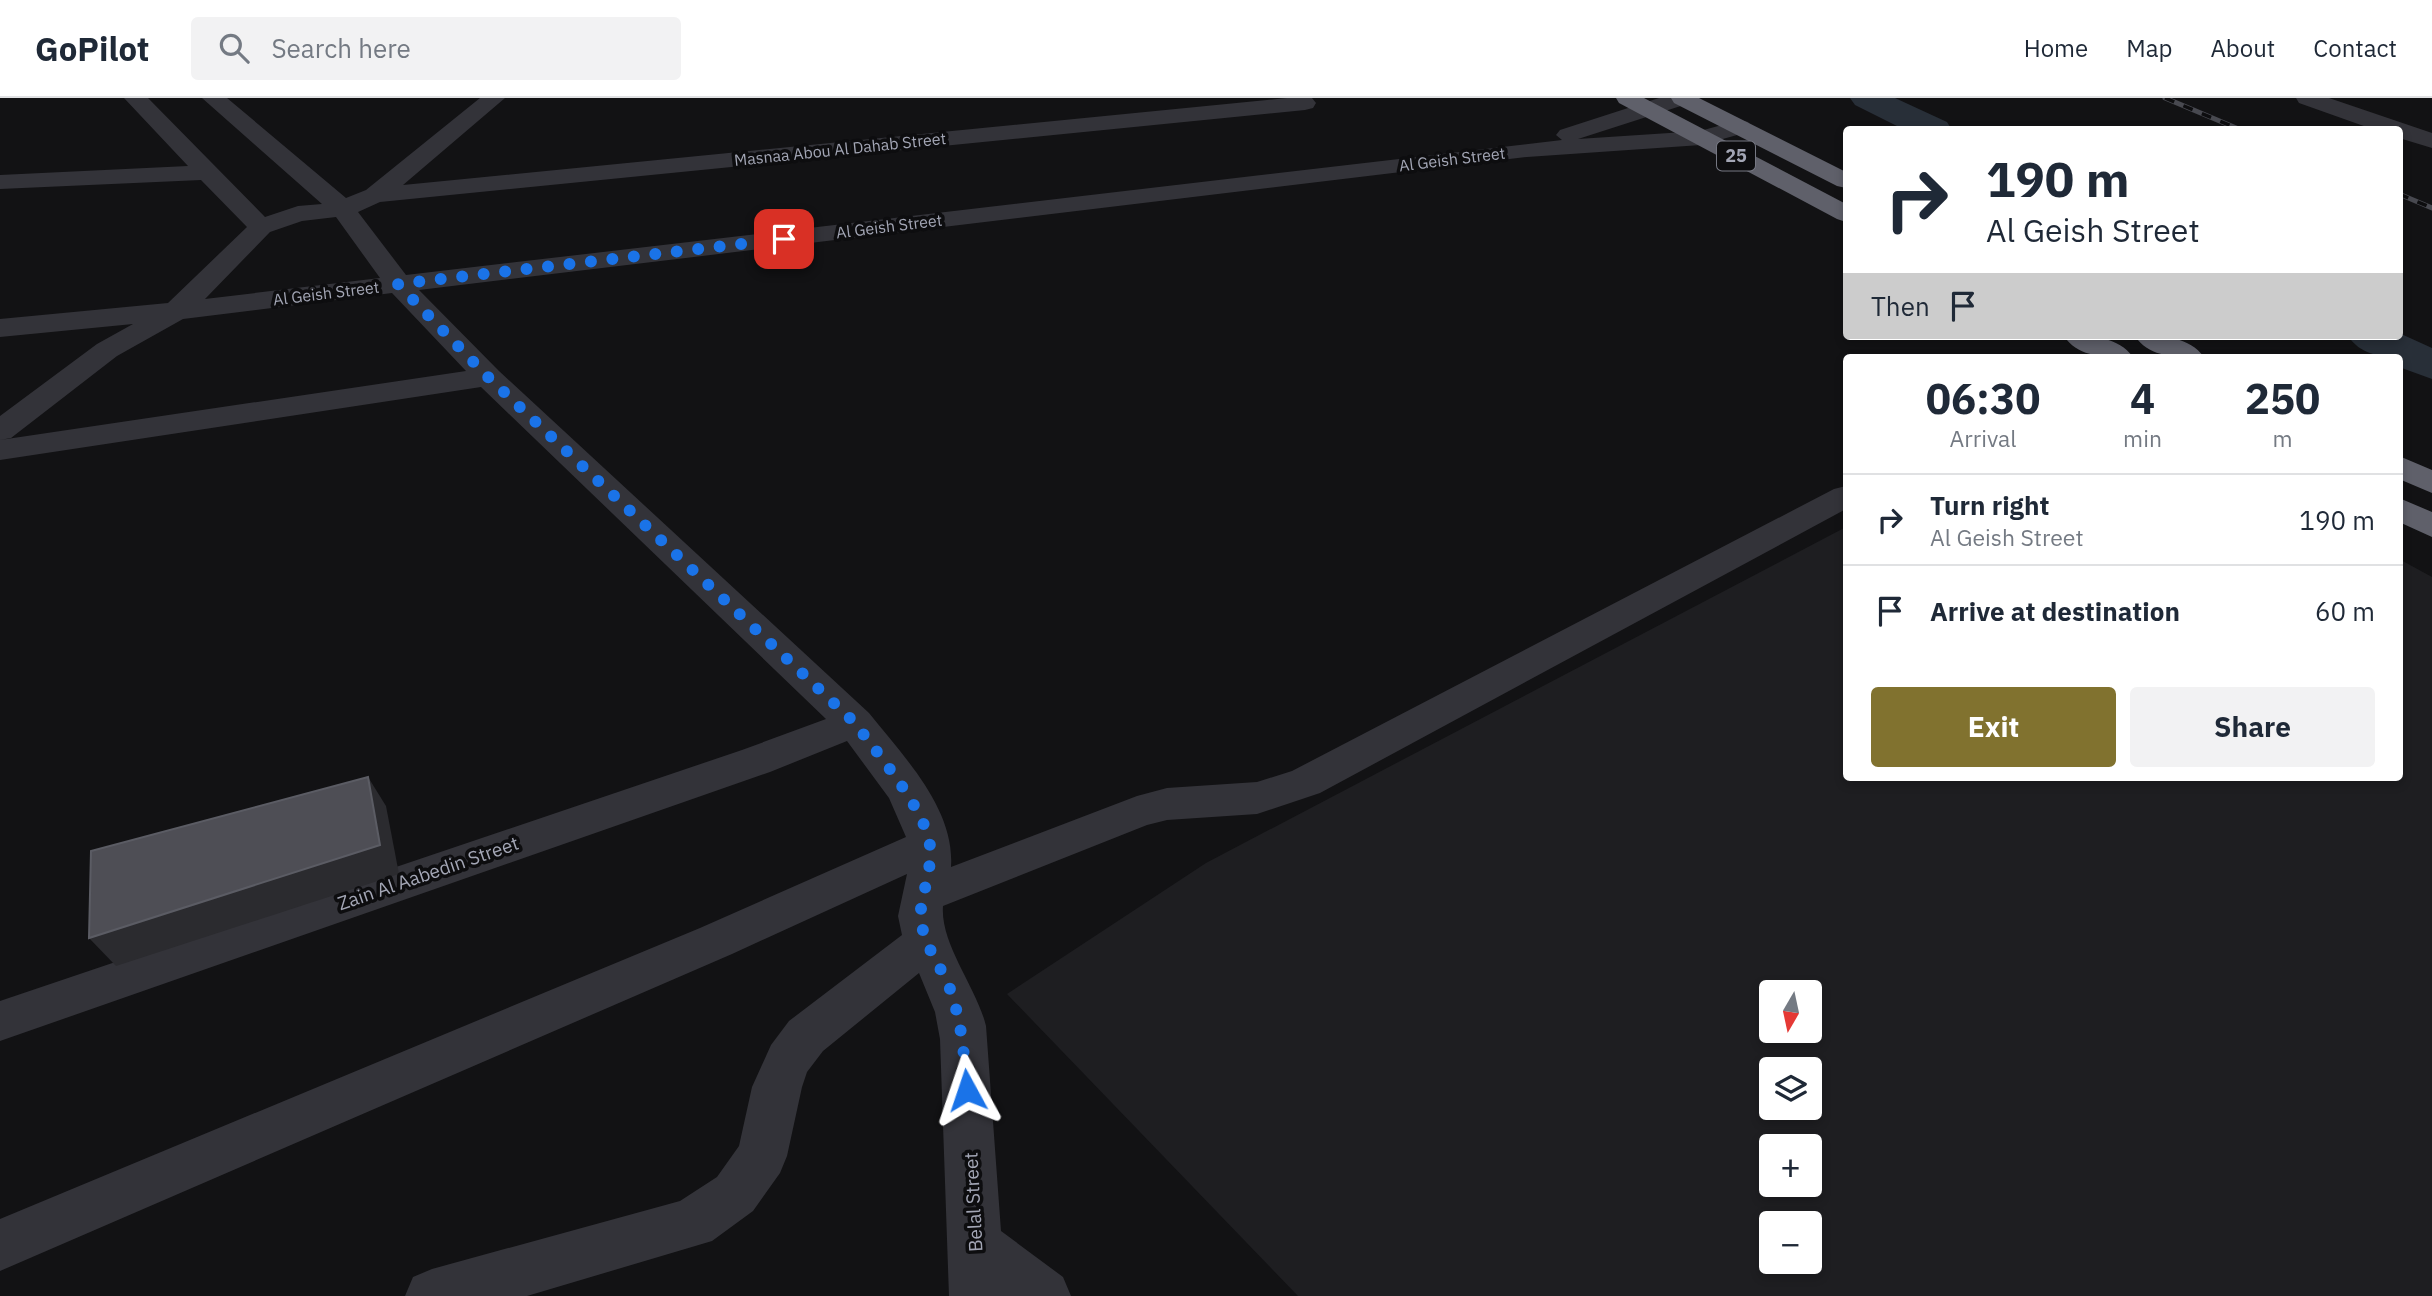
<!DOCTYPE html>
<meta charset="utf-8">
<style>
:root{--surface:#fff;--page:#f2f2f3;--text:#1f2937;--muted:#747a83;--line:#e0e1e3;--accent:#81722f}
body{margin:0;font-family:"IBM Plex Sans",sans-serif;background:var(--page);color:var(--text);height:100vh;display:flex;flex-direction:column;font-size:26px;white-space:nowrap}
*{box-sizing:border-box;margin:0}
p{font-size:23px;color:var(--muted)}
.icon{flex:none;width:38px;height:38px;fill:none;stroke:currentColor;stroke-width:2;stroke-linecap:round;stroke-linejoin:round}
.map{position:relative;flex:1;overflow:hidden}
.details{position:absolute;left:1843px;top:256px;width:560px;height:427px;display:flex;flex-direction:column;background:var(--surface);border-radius:7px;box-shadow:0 4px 10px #0003}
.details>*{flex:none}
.hud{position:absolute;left:1843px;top:28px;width:560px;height:214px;border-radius:7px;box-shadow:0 4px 10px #0003;background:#fff;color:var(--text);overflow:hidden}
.needle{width:46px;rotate:189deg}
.tools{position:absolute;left:1759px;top:882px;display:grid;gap:14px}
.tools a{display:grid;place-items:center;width:63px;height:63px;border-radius:7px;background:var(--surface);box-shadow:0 4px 10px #0003;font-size:35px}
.pin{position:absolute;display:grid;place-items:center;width:60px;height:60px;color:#fff;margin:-30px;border-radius:14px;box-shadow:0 4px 10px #0006}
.me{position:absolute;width:77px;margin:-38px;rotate:355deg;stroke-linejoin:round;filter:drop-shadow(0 0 5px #0008)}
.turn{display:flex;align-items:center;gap:24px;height:147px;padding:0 28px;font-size:32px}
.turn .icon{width:91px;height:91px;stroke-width:2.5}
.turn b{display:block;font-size:49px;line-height:60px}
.then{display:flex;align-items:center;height:66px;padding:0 28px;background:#0003;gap:14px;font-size:26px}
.eta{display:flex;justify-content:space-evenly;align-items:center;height:119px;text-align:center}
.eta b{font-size:42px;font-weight:700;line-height:49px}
.primary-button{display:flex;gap:14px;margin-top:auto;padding:14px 28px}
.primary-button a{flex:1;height:80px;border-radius:7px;background:var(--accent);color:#fff;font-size:28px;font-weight:700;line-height:80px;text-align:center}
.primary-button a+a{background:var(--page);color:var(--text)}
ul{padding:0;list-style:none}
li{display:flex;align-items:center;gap:21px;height:91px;padding:0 28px;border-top:2px solid var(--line)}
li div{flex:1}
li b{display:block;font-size:26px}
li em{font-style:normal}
header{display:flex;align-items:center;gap:42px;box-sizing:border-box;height:98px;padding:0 35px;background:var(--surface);border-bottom:2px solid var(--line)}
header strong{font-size:33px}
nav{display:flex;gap:38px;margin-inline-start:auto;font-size:24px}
.search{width:490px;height:63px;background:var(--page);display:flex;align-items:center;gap:18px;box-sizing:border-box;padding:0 24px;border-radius:7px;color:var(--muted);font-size:26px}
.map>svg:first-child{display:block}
.built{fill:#1e1e21;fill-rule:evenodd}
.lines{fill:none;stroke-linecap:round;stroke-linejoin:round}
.canal{fill:#282f38;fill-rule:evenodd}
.minor{fill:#333339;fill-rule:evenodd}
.highway{fill:#5f606a;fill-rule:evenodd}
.rail-casing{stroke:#484950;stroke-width:5}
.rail{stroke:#0d0d0f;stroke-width:3.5;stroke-dasharray:10;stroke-linecap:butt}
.shaded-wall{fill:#2b2b2f}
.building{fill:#4e4e55;stroke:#5b5c64;stroke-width:2}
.route{stroke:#1a73e8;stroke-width:12;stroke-dasharray:0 21.6}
.labels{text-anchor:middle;stroke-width:7;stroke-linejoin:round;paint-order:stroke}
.far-street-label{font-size:16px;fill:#a3a6b5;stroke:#0d0d0f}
.shield{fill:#0d0d0f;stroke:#767883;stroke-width:2}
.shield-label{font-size:18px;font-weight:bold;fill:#a3a6b5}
.street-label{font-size:19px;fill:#a3a6b5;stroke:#0d0d0f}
</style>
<header>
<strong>GoPilot</strong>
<div class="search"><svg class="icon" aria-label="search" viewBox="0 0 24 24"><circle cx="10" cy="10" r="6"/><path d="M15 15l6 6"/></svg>Search here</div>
<nav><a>Home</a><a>Map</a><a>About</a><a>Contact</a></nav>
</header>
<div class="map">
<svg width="2432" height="1198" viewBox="0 0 2432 1198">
<rect width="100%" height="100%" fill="#121214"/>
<!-- built -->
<path class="built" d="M1846,429V679H2399V461L2432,479V1198H1298L1007,896L1206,765ZM1771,894H1810V933H1771ZM1771,971H1810V1010H1771ZM1771,1048H1810V1087H1771ZM1771,1125H1810V1164H1771Z"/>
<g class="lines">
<!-- canal -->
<path class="canal" d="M1850,0H1895L1947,24L1952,32H1905L1855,7Z
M2399,235L2432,250V281L2399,269V259C2379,259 2360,256 2348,238H2399Z"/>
<!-- minor -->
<path class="minor" d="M124,0H148L265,119L298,108L322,106L202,0H227L346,100L366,92L480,0H505L403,87L1287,0H1312L1316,5L1313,10L1305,12L380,104L358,114L406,177L1562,42L1556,37L1560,32L1659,0H1693L1690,5L1578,41L1700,33L1740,22L1748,24L1752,29L1748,34L1701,47L1527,59L419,192L499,273L869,615C903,658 955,710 951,769L1137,698L1167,690L1257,684L1292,673L1834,391L1846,388V411L1320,695L1257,716L1167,722L1147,727L943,808C940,846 977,890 986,928L1001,1133L1063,1179L1071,1198H949L940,941L935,914L919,875L823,953L807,974L802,989L787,1058L780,1075L753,1113L712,1143L527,1198H405L413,1179L432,1171L680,1103L717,1079L739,1048L752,989L771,947L789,923L902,837L898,818L907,776L732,856L0,1173V1121L700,830L906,739L889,700L847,643L770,674L0,943V903L742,652L826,621L481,289L0,362V342L466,273L392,195L183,221L117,258L11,340L0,342V318L97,246L133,226L0,239V221L168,205L247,129L201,82L0,91V77L188,68ZM336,119L380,180L205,201L270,134L302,123Z
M2296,0H2329L2432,35V50L2399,40V32H2375L2299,5Z"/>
<!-- highway -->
<path class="highway" d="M1616,0H1644L1846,106V124L1837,121L1619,5Z
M1671,0H1699L1846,74V90L1837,88L1674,5Z
M2064,238C2088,238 2117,237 2133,259C2108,259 2079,261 2064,238Z
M2135,238C2159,238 2188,237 2204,259C2179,259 2150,261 2135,238Z
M2399,358L2432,372V395L2399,381Z
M2399,400L2432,414V439L2399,424Z"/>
<defs>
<path id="rail" d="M2165,0L2241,32
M2399,96L2432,110"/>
</defs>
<!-- rail casing -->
<use href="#rail" class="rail-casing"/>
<!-- rail -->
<use href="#rail" class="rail"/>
</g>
<!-- shaded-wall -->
<path class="shaded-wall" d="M368,679L386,708L399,776L116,868L89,840Z"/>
<!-- building -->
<path class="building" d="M368,679L380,747L89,840L91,753Z"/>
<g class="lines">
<!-- route -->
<path class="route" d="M784,141L398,186L488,279L855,625C877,655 926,712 930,748C933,773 918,805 921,822C924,848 941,868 950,891C962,925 964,956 967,992"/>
</g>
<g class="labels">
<!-- far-street labels -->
<g class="far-street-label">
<text transform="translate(840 51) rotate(-6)" y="6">Masnaa Abou Al Dahab Street</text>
<text transform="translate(1452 61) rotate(-7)" y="6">Al Geish Street</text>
<text transform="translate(889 128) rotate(-7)" y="6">Al Geish Street</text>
<text transform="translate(326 195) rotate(-7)" y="6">Al Geish Street</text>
</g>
<!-- shield labels -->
<rect class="shield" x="1717" y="43.5" width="38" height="29" rx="5"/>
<g class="shield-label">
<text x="1736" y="64">25</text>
</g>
<!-- street labels -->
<g class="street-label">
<text transform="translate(428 775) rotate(-19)" y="7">Zain Al Aabedin Street</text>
<text transform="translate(973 1104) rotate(-93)" y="7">Belal Street</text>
</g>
</g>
</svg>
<div class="tools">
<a><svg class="needle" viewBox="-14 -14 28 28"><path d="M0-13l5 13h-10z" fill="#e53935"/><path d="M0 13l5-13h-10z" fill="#747a83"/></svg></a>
<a><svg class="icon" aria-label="layers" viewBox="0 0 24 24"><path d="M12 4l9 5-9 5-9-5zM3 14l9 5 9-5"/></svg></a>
<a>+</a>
<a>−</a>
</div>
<div class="pin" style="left:784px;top:141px;background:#d93025"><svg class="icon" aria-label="arrive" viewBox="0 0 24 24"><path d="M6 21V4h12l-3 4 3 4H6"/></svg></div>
<svg class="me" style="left:967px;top:992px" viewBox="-20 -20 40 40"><path d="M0-17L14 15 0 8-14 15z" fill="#1a73e8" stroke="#fff" stroke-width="4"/></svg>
<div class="hud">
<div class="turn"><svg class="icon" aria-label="right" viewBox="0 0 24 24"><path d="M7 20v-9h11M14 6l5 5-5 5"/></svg><div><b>190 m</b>Al Geish Street</div></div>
<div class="then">Then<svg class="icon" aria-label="arrive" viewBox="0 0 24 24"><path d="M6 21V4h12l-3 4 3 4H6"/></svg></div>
</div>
<section class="details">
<div class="eta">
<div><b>06:30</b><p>Arrival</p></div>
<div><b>4</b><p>min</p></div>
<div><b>250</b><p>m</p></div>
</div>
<ul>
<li><svg class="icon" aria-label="right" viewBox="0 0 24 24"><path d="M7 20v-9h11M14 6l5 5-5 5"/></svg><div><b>Turn right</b><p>Al Geish Street</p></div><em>190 m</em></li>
<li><svg class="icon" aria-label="arrive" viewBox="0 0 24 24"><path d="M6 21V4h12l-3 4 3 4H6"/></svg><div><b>Arrive at destination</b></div><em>60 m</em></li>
</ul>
<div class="primary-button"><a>Exit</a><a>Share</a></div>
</section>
</div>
